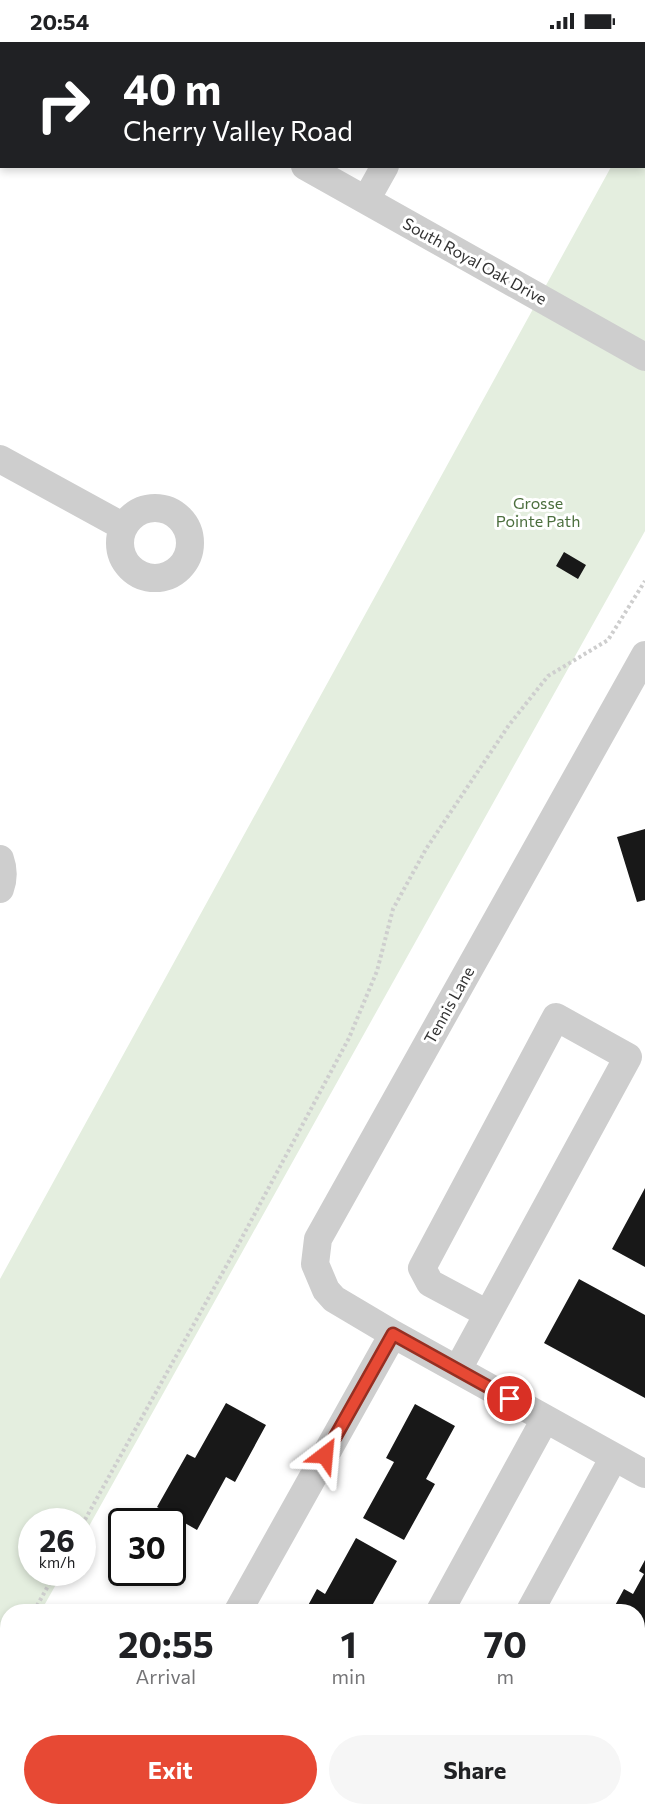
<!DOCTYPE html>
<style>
:root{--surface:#fff;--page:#f6f6f6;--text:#202124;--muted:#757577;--accent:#e74934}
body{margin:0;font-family:Commissioner,sans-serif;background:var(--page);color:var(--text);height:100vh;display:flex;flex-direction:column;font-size:22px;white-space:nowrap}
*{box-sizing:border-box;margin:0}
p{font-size:20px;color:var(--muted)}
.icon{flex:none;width:33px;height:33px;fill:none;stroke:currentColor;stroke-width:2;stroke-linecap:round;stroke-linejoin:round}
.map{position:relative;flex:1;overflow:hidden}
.panel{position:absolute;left:0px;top:1562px;width:645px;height:212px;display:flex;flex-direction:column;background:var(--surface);border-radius:24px 24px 0 0;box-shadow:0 3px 9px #0003}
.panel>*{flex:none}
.guide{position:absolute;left:0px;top:0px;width:645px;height:126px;box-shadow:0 3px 9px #0003;background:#202124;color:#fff;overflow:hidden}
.speed{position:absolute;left:18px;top:1466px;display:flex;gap:12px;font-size:30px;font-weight:700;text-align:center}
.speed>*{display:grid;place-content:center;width:78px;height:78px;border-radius:50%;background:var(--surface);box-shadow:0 3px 9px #0003;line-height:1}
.speed small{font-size:15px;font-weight:400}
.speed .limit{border:3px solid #111;border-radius:9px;background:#fff;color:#111}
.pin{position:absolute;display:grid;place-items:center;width:51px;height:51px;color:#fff;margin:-26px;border:3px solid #fff;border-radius:50%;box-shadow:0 2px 6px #0007}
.me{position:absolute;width:66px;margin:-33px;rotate:29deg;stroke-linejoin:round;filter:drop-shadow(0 0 4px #0008)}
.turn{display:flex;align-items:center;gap:21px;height:126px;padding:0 24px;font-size:27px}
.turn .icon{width:78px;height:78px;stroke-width:2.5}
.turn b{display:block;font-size:42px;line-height:51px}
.eta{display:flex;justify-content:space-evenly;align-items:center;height:102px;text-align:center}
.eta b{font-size:36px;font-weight:700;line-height:42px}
.cta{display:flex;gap:12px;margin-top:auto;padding:12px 24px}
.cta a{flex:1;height:69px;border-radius:36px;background:var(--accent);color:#fff;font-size:24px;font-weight:700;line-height:69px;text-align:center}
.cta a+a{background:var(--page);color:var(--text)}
.status{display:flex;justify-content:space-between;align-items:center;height:42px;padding:0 30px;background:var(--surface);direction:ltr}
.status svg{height:16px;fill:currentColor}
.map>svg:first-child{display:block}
.green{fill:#e4eedf}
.building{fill:#181818}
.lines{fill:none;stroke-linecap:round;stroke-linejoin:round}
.path{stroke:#cecece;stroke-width:4;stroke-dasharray:3 3;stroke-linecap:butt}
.street{stroke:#cecece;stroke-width:28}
.route-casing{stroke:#962f22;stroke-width:15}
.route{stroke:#e74934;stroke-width:10}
.labels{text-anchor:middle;stroke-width:6;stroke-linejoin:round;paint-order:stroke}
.street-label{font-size:16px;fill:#313131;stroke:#fff}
.park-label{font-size:16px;fill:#4b6e3d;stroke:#fff}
</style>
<div class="status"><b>20:54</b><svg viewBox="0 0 49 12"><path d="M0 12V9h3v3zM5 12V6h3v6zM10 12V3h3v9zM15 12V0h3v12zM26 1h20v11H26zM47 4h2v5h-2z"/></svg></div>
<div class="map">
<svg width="645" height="1772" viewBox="0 0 645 1772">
<rect width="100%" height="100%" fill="#fff"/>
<!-- green -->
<path class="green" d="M645,62V489L83,1495L82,1479H32V1530H63L41,1569H8L7,1629L0,1643V1237L611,125L644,124Z"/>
<!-- building -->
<path class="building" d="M564,510L586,523L578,537L556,524Z
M645,787V858L637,860L617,795Z
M645,1146V1225L612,1207Z
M579,1237L645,1273V1356L544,1301Z
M226,1361L266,1383L235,1440L226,1435L197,1488L157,1465L187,1412L195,1416Z
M415,1362L455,1384L426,1437L435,1442L404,1498L363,1476L394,1420L386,1416Z
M356,1496L397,1519L369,1569H305L317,1547L325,1552Z
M645,1518V1618L644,1621L638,1617V1569H612L624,1547L633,1552L644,1532L639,1529Z
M510,1766H550L558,1770L557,1772H499L502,1768L507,1771Z"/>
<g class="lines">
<!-- path -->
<path class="path" d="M82,1483L238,1203L349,996L377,929L393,867L426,807L509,683L548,634L608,598L645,539
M34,1569L56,1530
M0,1628L8,1615"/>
<!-- street -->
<path class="street" d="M80,0L83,2
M453,2L454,0
M305,124L645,315
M366,158L385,124
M0,417L124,485
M120 501a35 35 0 1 1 70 0a35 35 0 1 1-70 0Z
M645,613L318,1197L315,1222L326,1248L334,1257L393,1292L645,1432
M0,817C4,828 4,836 0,847
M458,1327L628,1015L556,975L422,1226L430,1241L488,1272
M238,1569L393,1292
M440,1569L545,1377
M530,1569L614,1415
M179,1766L183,1772
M136,1772L148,1766
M329,1772L332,1766
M419,1772L422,1766"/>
</g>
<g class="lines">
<defs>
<path id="route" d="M325,1413L393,1292L510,1357"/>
</defs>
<!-- route casing -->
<use href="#route" class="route-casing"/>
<!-- route -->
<use href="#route" class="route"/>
</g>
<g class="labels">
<!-- street labels -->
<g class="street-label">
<text transform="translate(475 219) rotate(29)" y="6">South Royal Oak Drive</text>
<text transform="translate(449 963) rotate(-61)" y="6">Tennis Lane</text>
</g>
<!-- park labels -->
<g class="park-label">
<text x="538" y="467">Grosse<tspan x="538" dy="18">Pointe Path</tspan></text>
</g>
</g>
</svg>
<div class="speed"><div>26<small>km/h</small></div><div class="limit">30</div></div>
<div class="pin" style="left:510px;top:1357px;background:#d93025"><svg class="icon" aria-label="arrive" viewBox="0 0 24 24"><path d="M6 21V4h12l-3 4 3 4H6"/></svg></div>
<svg class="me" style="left:325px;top:1413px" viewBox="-20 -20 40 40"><path d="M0-17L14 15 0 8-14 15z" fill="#e74934" stroke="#fff" stroke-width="4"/></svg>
<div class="guide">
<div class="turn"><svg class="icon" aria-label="right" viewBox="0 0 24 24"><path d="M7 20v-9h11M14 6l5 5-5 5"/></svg><div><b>40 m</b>Cherry Valley Road</div></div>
</div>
<section class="panel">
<div class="eta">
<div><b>20:55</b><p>Arrival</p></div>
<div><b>1</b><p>min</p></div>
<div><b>70</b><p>m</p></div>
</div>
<div class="cta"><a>Exit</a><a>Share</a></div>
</section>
</div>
